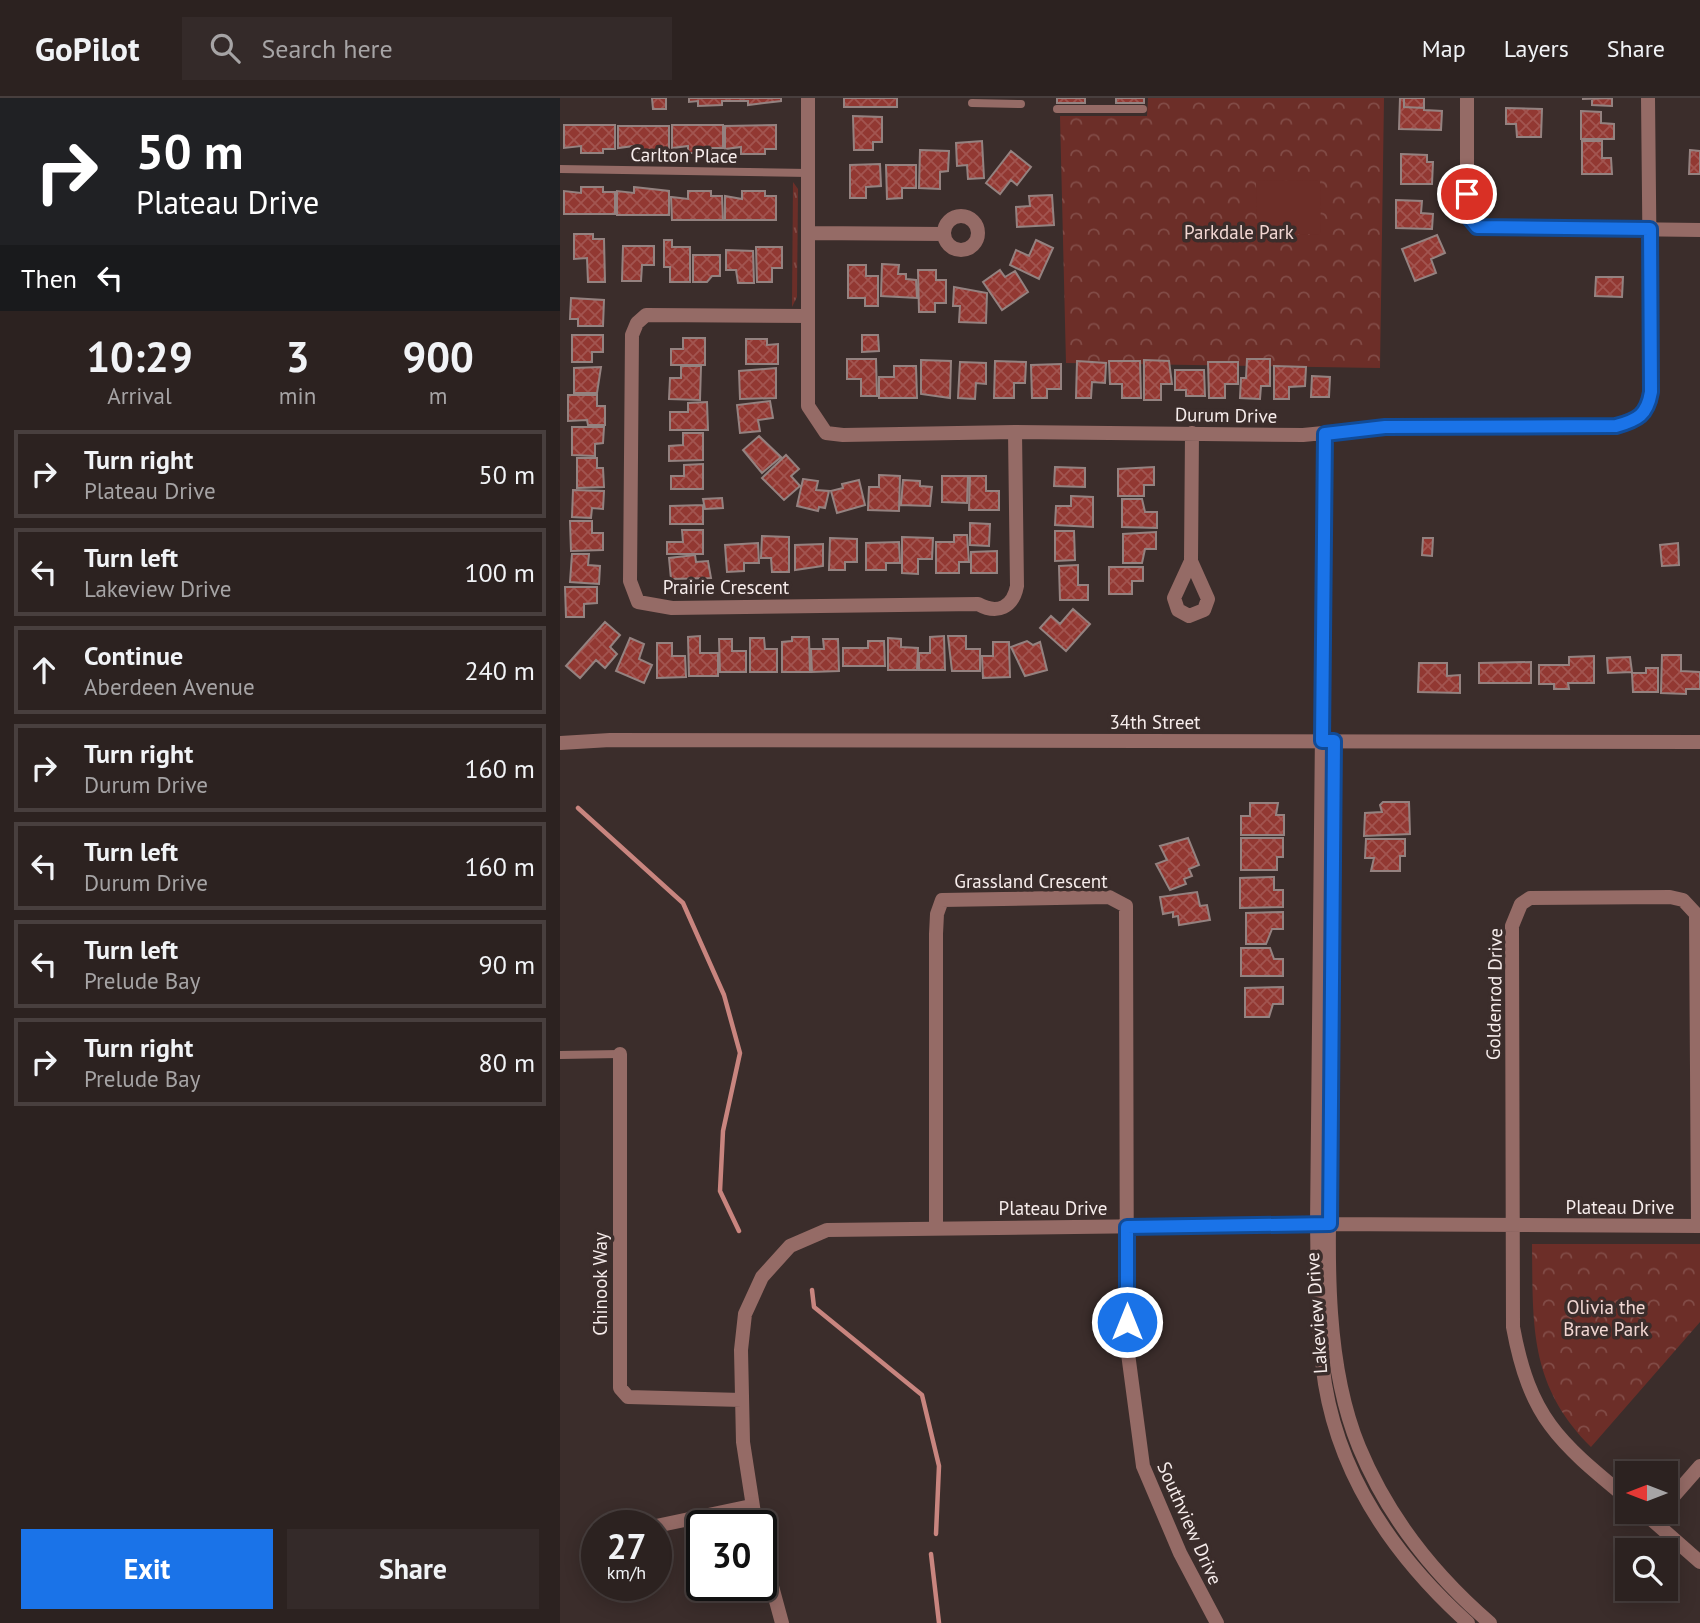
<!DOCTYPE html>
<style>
:root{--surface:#2c2220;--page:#342a29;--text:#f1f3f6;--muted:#a6a4a5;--line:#483f3e;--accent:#1a73e8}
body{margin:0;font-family:"PT Sans",sans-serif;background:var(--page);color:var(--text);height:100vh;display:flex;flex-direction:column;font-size:26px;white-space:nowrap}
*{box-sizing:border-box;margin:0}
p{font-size:23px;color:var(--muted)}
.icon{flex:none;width:38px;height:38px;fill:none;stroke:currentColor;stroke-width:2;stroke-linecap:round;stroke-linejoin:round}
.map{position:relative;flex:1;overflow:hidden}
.side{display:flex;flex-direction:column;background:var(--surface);width:560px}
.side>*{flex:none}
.banner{background:#202124;color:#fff;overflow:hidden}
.needle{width:46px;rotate:270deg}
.controls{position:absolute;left:1055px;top:1363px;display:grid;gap:14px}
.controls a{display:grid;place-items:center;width:63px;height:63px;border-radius:0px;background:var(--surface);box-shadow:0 4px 18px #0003,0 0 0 2px var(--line);font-size:35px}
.speed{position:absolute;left:21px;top:1412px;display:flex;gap:14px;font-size:35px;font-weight:700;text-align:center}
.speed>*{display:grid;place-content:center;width:91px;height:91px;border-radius:50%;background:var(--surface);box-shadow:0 4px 18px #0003,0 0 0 2px var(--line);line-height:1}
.speed small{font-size:18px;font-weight:400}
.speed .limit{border:4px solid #111;border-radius:10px;background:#fff;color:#111}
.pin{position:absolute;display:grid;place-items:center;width:60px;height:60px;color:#fff;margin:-30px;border:4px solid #fff;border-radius:50%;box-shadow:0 2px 7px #0007}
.me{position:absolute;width:77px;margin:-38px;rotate:0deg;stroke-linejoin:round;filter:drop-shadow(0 0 5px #0008)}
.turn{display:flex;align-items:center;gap:24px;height:147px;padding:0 21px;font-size:32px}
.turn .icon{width:91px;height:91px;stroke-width:2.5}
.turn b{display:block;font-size:49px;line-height:60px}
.then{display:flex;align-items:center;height:66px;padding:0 21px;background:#0003;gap:14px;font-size:26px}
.eta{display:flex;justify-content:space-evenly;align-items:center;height:119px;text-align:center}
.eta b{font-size:42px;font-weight:800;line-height:49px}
.cta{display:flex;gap:14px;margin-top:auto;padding:14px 21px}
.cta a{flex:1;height:80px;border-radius:0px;background:var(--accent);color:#fff;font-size:28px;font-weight:800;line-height:80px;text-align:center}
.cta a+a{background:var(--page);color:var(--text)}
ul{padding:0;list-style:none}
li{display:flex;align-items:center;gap:21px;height:88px;margin:0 14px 10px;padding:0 7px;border:4px solid var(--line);border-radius:0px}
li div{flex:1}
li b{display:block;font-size:26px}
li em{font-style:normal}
header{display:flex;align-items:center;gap:42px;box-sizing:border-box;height:98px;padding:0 35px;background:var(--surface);border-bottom:2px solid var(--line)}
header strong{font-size:33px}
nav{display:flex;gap:38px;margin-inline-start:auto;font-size:24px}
.search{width:490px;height:63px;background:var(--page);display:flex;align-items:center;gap:18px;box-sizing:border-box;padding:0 24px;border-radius:0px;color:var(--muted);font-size:26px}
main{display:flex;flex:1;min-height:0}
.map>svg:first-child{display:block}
.grass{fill:url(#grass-tufts)}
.park{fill:url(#park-crowns)}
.pitch{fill:#6c2e28}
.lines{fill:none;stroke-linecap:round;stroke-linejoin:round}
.stream{stroke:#c9857f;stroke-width:4.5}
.building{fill:url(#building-cross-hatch);stroke:#948280;stroke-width:2}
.service{stroke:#956b66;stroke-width:8}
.minor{stroke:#956b66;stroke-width:14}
.tertiary{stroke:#956b66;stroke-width:14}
.route-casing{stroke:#114b97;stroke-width:18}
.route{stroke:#1a73e8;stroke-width:12}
.labels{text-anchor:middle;stroke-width:7;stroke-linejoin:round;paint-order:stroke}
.street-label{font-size:19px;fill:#f6eceb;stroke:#3b2d2b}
.park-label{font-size:19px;fill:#f2d7d3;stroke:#3b2d2b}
</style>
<header>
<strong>GoPilot</strong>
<div class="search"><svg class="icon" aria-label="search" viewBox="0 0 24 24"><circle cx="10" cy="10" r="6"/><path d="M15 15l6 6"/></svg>Search here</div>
<nav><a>Map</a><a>Layers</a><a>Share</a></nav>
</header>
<main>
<section class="side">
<div class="banner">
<div class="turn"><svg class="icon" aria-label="right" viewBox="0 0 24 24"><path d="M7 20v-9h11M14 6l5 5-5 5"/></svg><div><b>50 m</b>Plateau Drive</div></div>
<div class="then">Then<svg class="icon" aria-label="left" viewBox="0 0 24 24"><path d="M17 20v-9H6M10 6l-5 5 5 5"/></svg></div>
</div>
<div class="eta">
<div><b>10:29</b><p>Arrival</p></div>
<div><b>3</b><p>min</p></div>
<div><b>900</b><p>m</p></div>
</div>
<ul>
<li><svg class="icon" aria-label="right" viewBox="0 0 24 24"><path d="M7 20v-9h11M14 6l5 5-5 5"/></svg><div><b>Turn right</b><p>Plateau Drive</p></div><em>50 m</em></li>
<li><svg class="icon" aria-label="left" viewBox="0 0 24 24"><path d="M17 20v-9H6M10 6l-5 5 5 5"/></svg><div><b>Turn left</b><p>Lakeview Drive</p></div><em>100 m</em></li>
<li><svg class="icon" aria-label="ahead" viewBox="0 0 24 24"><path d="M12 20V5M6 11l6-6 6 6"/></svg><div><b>Continue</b><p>Aberdeen Avenue</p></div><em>240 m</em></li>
<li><svg class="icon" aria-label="right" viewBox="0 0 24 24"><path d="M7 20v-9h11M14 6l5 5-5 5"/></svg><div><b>Turn right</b><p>Durum Drive</p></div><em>160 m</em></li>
<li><svg class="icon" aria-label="left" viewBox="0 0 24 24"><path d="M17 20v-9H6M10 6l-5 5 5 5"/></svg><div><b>Turn left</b><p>Durum Drive</p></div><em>160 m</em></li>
<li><svg class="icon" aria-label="left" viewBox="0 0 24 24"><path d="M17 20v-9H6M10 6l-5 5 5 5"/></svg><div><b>Turn left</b><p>Prelude Bay</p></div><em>90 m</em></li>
<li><svg class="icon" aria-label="right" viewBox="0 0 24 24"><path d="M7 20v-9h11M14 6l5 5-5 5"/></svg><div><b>Turn right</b><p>Prelude Bay</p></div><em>80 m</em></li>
</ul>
<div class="cta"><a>Exit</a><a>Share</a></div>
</section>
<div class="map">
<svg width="1140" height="1525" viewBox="0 0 1140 1525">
<defs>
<pattern id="grass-tufts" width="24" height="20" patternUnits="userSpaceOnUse" patternTransform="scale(1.75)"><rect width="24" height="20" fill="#6c2e28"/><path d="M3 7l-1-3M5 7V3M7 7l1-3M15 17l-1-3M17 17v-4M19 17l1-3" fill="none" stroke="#824c47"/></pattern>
<pattern id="park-crowns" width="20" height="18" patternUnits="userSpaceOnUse" patternTransform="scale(1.75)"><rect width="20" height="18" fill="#6c2e28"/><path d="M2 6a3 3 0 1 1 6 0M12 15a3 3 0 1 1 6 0" fill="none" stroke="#824c47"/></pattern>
<pattern id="building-cross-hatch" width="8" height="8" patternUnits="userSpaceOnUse" patternTransform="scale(1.75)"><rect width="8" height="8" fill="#923832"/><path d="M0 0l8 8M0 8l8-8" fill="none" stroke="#a25550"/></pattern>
</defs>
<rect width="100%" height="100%" fill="#3b2d2b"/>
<!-- grass -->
<path class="grass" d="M233,84L238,91L237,199L232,209Z"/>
<!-- park -->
<path class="park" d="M588,0H824L820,270L506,265L500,18H587Z
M1140,1146V1224L1031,1349C969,1287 973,1228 972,1146Z"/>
<!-- pitch -->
<path class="pitch" d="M760,82L761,136L697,137L696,83Z"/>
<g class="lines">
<!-- stream -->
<path class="stream" d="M18,710L123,805L164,897L180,955L163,1033L160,1093L179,1133
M252,1192L254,1209L362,1297L379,1368L376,1436
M371,1456L379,1525"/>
</g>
<!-- building -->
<path class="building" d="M92,0H106V11H93Z
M129,0H221V3L188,7V3H162V7L138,8V3L129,4Z
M284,0H337V9H284Z
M497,0H525V5H497Z
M556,0H584V5H556Z
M840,0H864V12L882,13L881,32L839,31Z
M844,0H864V10L844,9Z
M1052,0V8L1032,7V1H1022Z
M946,10L982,11L981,39H957L956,26H946Z
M1021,13L1041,14V25L1054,26V41H1021Z
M293,18L322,19V44H313V52H294Z
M4,27H55V51H43V55H21V48L4,50Z
M112,27H163V50H151V55H128V48L112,50Z
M216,27V51H205V56H181V49L165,51V28Z
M58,28H109V51H98V54H74V48L58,50Z
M422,43L424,80L408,81L407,67L397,68L396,45Z
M1022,43H1042V60H1051L1052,76H1022Z
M360,52L389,53L388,73L380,74V91L359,90Z
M1130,52L1140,53V76H1129Z
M451,53L471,69L457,87L451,82L440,96L426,85Z
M841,56L867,57V64H873L872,86H841Z
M320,66L321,88L306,89V100H290V67Z
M326,67H356V90H342V100L327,101Z
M21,89H43V94H55V116H4V93L21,95Z
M74,89L109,93V117H57V93L74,95Z
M128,93H151V98H162L163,122H112L111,99L128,101Z
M182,93H205V98H216V122H165V98L182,101Z
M492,97L494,127L457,129L456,109L470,108L469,98Z
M836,102L862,103L861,115L873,116L872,131L836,130Z
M14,136H33V141H44L45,184H28L27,160L14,161Z
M877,137L885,155L871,161L876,175L855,183L842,151Z
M104,142H112V149H130V184H110V169H104Z
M476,142L493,150L479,181L450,167L456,152L469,158Z
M63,148H94V167H82L81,183H62Z
M196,149H222V170H212V184H197Z
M166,152L193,153L194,185H178L176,172H166Z
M133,157H160V178H152L147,184H133Z
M322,166L339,167L338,176H346V181L356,182L357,200L321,198Z
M288,167H306V178H318V208H305V200H288Z
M358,172H376V182H386V205H375V214H359Z
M440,172L445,179L455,173L468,194L442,212L423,184Z
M1036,179H1063L1062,199L1035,198Z
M394,189L427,195L426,225L399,224L400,208H393Z
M11,200L44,202L43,228H18V221H10Z
M12,237H43V254H32V264H12Z
M302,237H318L319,253L302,254Z
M123,240H145V267H111V251H123Z
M186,241H207V247L218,246V266H186Z
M287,261H316L317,298H301V281H287Z
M687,261H710V288H701L700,301L680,300L681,280H686Z
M361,262L391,263L390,300L361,296Z
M584,262L609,263L612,286H601V302H584Z
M435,263L466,264L465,285H454V300H434Z
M517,263L546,265L545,285L532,284L531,300H516Z
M549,263H580L581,300H562V286H550Z
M400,264L426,265V286L416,285L415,301L398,300Z
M648,264H678V286H665V300H649Z
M501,266V291H487V300H472L471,267Z
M121,268H141L140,302L109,301L110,280H121Z
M334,268H356L357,300H319V279H334Z
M714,268L746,269L745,288L729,289V301H714Z
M41,269L37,295H14V270Z
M216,270V300L180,301L179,273Z
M615,272H644L645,298H626V292H615Z
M752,278L770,279L769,299H751Z
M8,297H37V308H45V327H28L27,322L8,323Z
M210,303L213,320L198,322L200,333L180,335L177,307Z
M147,304L148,332H110V314H128V305Z
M12,329H44L43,345L35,346V358L12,357Z
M123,335H143V362L109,363V348L123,347Z
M199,338L221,359L202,375L183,352Z
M226,357L239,371L231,378L240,388L224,402L202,380Z
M17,360H37V370H43L44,389L17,390Z
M143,366V391H111V378H124V367Z
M495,369L525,370V389L494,388Z
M594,369V387H584V398H558V371Z
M319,377L340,378L339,413L308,412L309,389H319Z
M382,378H408L407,405L382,404Z
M410,378H426V393H439V412H409Z
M243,381L258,383L256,392L269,393L265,410L259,409L258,413L237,408Z
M299,382L305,407L277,415L271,393L283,390L282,386Z
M343,382L360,383V388L372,389L370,408L341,407Z
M13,392L44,393L43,411L32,410L31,420L12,419Z
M511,398L533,399V429L495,427L496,408H511Z
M162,400L163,410L145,411L143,401Z
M562,401H582L585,414H597V430L562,429Z
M143,407V426H110V408Z
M10,423H32V435H43V452L11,453Z
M410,425L430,426L429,448L410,447Z
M122,432H143V456H107V444H123Z
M495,433H514L515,462L495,463Z
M596,434V451H585L582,465H563V436Z
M394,437H407L409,464H399V475H376V444H394Z
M202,438L229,439V474H212L211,460H201Z
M342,439L373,440L372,461H358V476L342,475Z
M270,440L297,441V464H285V472H269Z
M863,440H873L872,458L862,457Z
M339,444L340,465H326V472H306V445Z
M198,445L199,465H184V473L167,474L165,447Z
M1118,445L1119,467L1102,468L1100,447Z
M263,446V468L235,472V447Z
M437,453V475H411V454Z
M12,456H29L28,467L40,468L39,486L10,484Z
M135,457L136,464L148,463L151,480L111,481L109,460Z
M518,467V487H528V502H500L499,468Z
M549,469H583V483H572V496H549Z
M5,489H37V505L24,506V519H6Z
M513,511L530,526L506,553L480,530L491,518L500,526Z
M45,524L60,537L50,549L57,556L45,570L36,562L20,580L6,568Z
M140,538V555H158V578H129L128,539Z
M384,538L385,572H359V555H370V539Z
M388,538H406V551H420V573H392Z
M232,539H249L250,574H222V544L232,543Z
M70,540L84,546L79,561L92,567L84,585L56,573Z
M190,540H204L205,551H217V574H190Z
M328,540L341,541V549L358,550L357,572H328Z
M159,541H172V553H186V574H160Z
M263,541H278L279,573L252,574L251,551H264Z
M308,543H324L325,568H283V550H308Z
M467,543L473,547L480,544L487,572L465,578L451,549Z
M433,544H449L450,579L423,580L422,558H433Z
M97,545H112V558H125L126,579L97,580Z
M1102,557H1121V573L1140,574V591H1126V596L1101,595Z
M1034,558V585H1008L1009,591H994V586H979V567H1009V559Z
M1070,559L1072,574L1048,575L1047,560Z
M971,564V585H919V565Z
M859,565H887V578L900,577V595L858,594Z
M1086,570H1098V594H1073L1072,575H1086Z
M823,704H849L850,736L804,738L805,715L822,714L820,707Z
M690,705H718L716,717H724V737H681V718H690Z
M628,740L639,767L629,771L632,778L624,781L626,786L610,792L596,766L607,762L600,748Z
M681,740H723V759H717V772H681Z
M806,741H845V758H840V773H811L814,760H805Z
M714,779V792H723V809L680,810V780Z
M637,794L640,808L647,807L650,822L619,827L618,818L613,819V814L603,816L600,799Z
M723,814V831H712L706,846H686V815Z
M681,850H710L714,861H723V878H681Z
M723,889V906H713L709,919H685V890Z"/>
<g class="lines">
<!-- service -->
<path class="service" d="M412,5L461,6
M497,11H583
M0,71L248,75
M0,957L60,956"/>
<!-- minor -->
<path class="minor" d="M248,0V308L266,335L283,337L455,334L743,337L825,329L1056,328C1078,322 1087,317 1091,294L1088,0
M907,0V117L917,129L1140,132
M384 135a17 17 0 1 1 34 0a17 17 0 1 1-34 0Z
M248,135L384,136
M248,218L86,217L77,225L72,237L70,483L78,504L112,510L418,506C438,517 453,509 457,488L455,334
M765,336L757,1126C758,1179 757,1234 765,1286C781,1383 837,1461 908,1525
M631,463L648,501L644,512L629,518L618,512L614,500Z
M631,463L632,335
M774,643C773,770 772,897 771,1024C770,1128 759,1251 799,1349C828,1419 873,1476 930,1525
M60,956V1290L68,1299L182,1302
M376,1130V836L377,816L382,802L549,799L566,808L567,1248L583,1368L620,1455L657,1525
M1068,1401C999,1344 970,1321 953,1229L952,828L961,806L970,800L1110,799L1123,802L1136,816L1138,1128
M1106,1407L1140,1368
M1083,1414L1140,1464
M96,1428L191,1408
M196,1428L183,1344L181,1252L185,1216L202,1179L230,1148L267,1132L757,1126L1140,1128
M201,1448L222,1525"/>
<!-- tertiary -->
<path class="tertiary" d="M0,645L50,642L1140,644"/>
</g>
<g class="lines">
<defs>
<path id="route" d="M567,1224V1129L770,1126L774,643H762L765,336L825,329L1056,328C1078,322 1087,317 1091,294L1090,131L917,129L907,117V96"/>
</defs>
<!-- route casing -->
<use href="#route" class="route-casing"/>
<!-- route -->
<use href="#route" class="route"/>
</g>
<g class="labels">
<!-- street labels -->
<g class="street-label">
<text transform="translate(124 57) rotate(1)" y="7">Carlton Place</text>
<text transform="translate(666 317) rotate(1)" y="7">Durum Drive</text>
<text x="166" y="496">Prairie Crescent</text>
<text x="595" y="631">34th Street</text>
<text x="471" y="790">Grassland Crescent</text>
<text transform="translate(934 896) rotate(-89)" y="7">Goldenrod Drive</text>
<text x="1060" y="1116">Plateau Drive</text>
<text x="493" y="1117">Plateau Drive</text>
<text transform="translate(40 1186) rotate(-90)" y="7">Chinook Way</text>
<text transform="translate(756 1215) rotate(-94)" y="7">Lakeview Drive</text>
<text transform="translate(630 1425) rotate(66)" y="7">Southview Drive</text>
</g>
<!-- park labels -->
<g class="park-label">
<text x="679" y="141">Parkdale Park</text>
<text x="1046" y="1216">Olivia the<tspan x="1046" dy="22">Brave Park</tspan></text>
</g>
</g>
</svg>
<div class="controls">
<a><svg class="needle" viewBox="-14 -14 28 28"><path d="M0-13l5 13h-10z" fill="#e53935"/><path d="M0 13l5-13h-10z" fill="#a6a4a5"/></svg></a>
<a><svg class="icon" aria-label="search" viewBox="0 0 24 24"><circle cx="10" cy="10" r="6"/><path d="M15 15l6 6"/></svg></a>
</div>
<div class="speed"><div>27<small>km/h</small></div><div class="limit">30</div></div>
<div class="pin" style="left:907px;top:96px;background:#d93025"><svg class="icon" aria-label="arrive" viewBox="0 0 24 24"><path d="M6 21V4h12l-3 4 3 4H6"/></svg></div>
<svg class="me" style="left:567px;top:1224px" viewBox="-20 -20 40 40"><circle r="17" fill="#1a73e8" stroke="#fff" stroke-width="3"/><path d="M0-11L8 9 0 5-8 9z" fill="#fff"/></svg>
</div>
</main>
